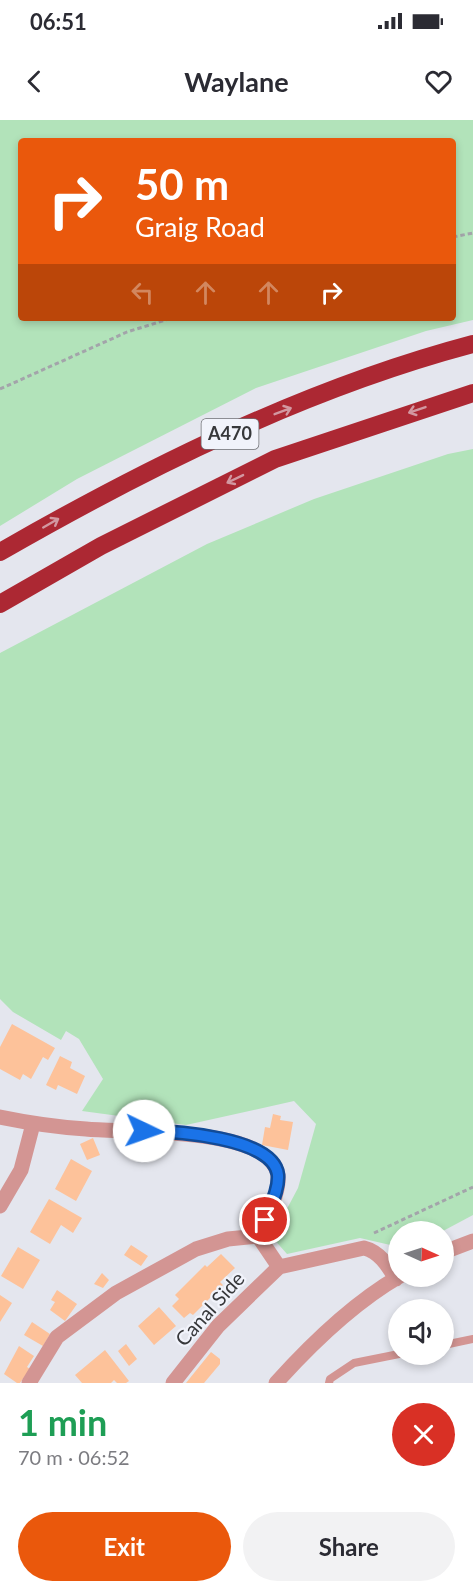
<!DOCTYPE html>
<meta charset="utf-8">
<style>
:root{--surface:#fff;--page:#f2f2f3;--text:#2b2b33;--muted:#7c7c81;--accent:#ea580c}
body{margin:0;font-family:Lato,sans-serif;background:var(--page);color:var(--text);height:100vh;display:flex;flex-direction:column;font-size:22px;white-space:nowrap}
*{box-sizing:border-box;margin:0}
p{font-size:20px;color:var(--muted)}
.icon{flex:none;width:33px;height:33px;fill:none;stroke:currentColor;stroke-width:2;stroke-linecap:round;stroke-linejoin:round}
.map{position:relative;height:1263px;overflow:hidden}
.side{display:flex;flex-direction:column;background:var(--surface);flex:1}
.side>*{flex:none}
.hud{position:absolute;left:18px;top:18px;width:438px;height:183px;border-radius:6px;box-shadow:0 3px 9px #0003;background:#ea580c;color:#fff;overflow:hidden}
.needle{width:39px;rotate:93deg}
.tools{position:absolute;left:388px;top:1101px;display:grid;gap:12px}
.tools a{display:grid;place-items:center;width:66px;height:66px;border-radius:50%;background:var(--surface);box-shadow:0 3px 9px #0003;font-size:30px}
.pin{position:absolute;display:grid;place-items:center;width:51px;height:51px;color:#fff;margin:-26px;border:3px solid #fff;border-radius:50%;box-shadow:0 2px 6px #0007}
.me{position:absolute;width:66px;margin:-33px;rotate:93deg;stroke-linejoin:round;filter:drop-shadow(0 0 4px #0008)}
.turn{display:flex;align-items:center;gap:21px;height:126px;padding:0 18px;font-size:27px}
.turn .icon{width:78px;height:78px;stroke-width:2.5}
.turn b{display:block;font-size:42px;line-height:51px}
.lanes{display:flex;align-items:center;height:57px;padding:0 18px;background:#0003;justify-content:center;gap:30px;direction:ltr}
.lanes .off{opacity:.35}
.round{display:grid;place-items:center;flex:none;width:63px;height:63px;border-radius:32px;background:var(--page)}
.headline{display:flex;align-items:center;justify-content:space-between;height:102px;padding:0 18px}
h1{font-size:36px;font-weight:700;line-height:45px;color:#1e9e55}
.primary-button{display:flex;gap:12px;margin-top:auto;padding:12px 18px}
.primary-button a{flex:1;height:69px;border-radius:36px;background:var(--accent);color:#fff;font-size:24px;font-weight:700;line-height:69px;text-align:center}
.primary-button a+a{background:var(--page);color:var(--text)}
.status{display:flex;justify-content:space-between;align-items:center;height:42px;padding:0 30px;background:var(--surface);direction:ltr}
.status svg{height:16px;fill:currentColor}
header{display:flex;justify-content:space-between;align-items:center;height:78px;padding:0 18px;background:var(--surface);font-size:27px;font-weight:700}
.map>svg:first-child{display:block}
.green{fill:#b2e3ba;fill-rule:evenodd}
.building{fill:#fdc29a}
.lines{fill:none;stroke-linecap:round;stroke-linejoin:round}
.path{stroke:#a3a4aa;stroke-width:3;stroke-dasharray:4.5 3;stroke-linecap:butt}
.lane{stroke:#d39593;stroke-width:8}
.street{stroke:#d39593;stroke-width:15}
.highway{stroke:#ac2833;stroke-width:18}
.oneway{stroke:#d298a1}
.route-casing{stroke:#114b97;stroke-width:15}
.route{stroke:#1a73e8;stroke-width:10}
.labels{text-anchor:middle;stroke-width:4.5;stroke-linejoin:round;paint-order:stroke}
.shield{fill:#f1f3fb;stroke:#6f7075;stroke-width:1.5}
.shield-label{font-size:18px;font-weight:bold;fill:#37383b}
.street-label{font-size:20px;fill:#37383b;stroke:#f1f3fb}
</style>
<div class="status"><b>06:51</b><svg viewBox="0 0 49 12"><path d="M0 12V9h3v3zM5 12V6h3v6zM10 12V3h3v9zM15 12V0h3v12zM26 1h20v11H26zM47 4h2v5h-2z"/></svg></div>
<header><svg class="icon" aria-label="back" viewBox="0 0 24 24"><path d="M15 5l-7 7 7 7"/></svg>Waylane<svg class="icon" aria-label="heart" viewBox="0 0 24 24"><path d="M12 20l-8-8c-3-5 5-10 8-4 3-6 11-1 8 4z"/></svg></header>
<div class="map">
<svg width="473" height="1263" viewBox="0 0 473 1263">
<rect width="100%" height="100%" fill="#e4e6ee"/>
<!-- green -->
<path class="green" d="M0,0H473V200L426,211L256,268L77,359L0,406ZM21,21H453V198H21Z
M473,329V1095L443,1111L399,1112V1127L360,1118L287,1134L272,1117L298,1068L316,1004L294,981L186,1005L82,991L103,959L79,919L66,911L61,920L13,892L0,879V533L207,424L314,379L448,334Z"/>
<!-- building -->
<path class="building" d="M12,904L55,928L48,940L43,937L31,959L23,954L20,960L0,949V927Z
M60,936L72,942L70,948L85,956L77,974L58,965L56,970L46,965Z
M273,994L281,996L280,1000L293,1002L288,1030L262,1025L265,1007L270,1008Z
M93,1018L100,1035L87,1040L80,1024Z
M71,1039L92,1051L76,1081L55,1069Z
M49,1079L82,1098L73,1113L61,1105L50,1124L30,1112Z
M131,1125L148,1136L141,1146L124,1135Z
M18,1127L40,1140L23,1169L1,1156Z
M221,1134L235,1148L220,1162L223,1165L193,1195L190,1193L184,1198L172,1186L179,1179L175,1175L205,1145L207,1147Z
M102,1153L109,1160L103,1168L94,1164Z
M57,1170L77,1184L65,1201L50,1190L55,1182L51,1180Z
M0,1175L12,1183L0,1202Z
M159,1187L176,1206L154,1225L138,1206Z
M32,1202L50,1214L43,1226L24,1215Z
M126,1224L137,1239L129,1246L118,1231Z
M19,1226L34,1236L27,1247L30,1249L20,1263H17L4,1254Z
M105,1230L129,1261L126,1263H117L114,1260L111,1263H82L75,1255Z
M211,1232L220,1239V1244L204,1263H186Z"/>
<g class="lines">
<!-- path -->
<path class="path" d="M453,117L473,113
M0,269L127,212L172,198
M374,1113L473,1067"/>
<!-- lane -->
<path class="lane" d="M444,1225L473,1219
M329,1263L330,1259L354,1243L399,1234"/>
<!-- street -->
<path class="street" d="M0,997C29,1003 57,1007 86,1009C127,1013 261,1006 277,1051C283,1069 265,1099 258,1116L279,1147
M0,1086L21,1050L33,1004
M444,1132L473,1121
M279,1147L364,1128C380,1132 388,1146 396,1159
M29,1263L57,1217L116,1173L196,1129L228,1119L258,1116
M173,1263L218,1206L279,1147
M276,1263C312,1223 353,1183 400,1156"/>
<!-- highway -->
<path class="highway" d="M0,432C148,347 307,268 473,224
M0,484L101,426L275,339L473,273"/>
</g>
<!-- one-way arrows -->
<defs><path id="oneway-shaft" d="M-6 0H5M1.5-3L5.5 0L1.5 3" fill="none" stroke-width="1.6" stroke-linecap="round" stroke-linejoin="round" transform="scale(1.5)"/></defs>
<g class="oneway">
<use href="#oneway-shaft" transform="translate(417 290) rotate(161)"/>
<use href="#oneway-shaft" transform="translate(283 291) rotate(-21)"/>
<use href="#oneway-shaft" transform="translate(235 359) rotate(154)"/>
<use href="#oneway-shaft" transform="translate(51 403) rotate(-30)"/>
</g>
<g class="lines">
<defs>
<path id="route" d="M144,1011C173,1011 274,1017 278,1055C279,1070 270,1086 265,1100"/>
</defs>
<!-- route casing -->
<use href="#route" class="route-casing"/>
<!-- route -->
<use href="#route" class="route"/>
</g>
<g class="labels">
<!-- shield labels -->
<rect class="shield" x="201.5" y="299" width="57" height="30" rx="4.5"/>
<g class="shield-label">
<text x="230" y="320">A470</text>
</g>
<!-- street labels -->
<g class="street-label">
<text transform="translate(210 1189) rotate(-48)" y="7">Canal Side</text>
</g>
</g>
</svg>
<div class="tools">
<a><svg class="needle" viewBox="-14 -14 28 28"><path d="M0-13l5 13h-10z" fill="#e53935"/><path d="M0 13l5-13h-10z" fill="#7c7c81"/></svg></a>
<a><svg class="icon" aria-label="sound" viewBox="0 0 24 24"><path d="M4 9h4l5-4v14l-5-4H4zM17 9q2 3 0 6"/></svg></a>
</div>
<div class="pin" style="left:265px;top:1100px;background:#d93025"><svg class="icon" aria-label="arrive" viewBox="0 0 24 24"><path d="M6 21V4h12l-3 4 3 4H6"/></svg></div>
<svg class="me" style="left:144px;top:1011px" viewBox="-20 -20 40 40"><circle r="19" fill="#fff"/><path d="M0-13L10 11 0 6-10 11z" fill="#1a73e8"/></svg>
<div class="hud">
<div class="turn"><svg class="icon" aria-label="right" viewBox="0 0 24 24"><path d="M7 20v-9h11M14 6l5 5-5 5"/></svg><div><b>50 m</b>Graig Road</div></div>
<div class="lanes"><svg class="icon off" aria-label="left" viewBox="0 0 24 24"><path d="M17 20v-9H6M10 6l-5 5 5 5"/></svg><svg class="icon off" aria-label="ahead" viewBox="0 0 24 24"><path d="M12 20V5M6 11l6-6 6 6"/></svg><svg class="icon off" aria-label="ahead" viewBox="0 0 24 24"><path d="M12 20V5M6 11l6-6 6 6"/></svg><svg class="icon" aria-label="right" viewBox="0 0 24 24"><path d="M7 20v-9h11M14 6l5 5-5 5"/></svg></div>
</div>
</div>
<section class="side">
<div class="headline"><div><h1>1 min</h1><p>70 m · 06:52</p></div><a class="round" style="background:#d93025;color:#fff"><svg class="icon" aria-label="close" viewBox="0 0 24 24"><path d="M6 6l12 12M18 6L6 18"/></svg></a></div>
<div class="primary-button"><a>Exit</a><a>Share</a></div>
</section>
